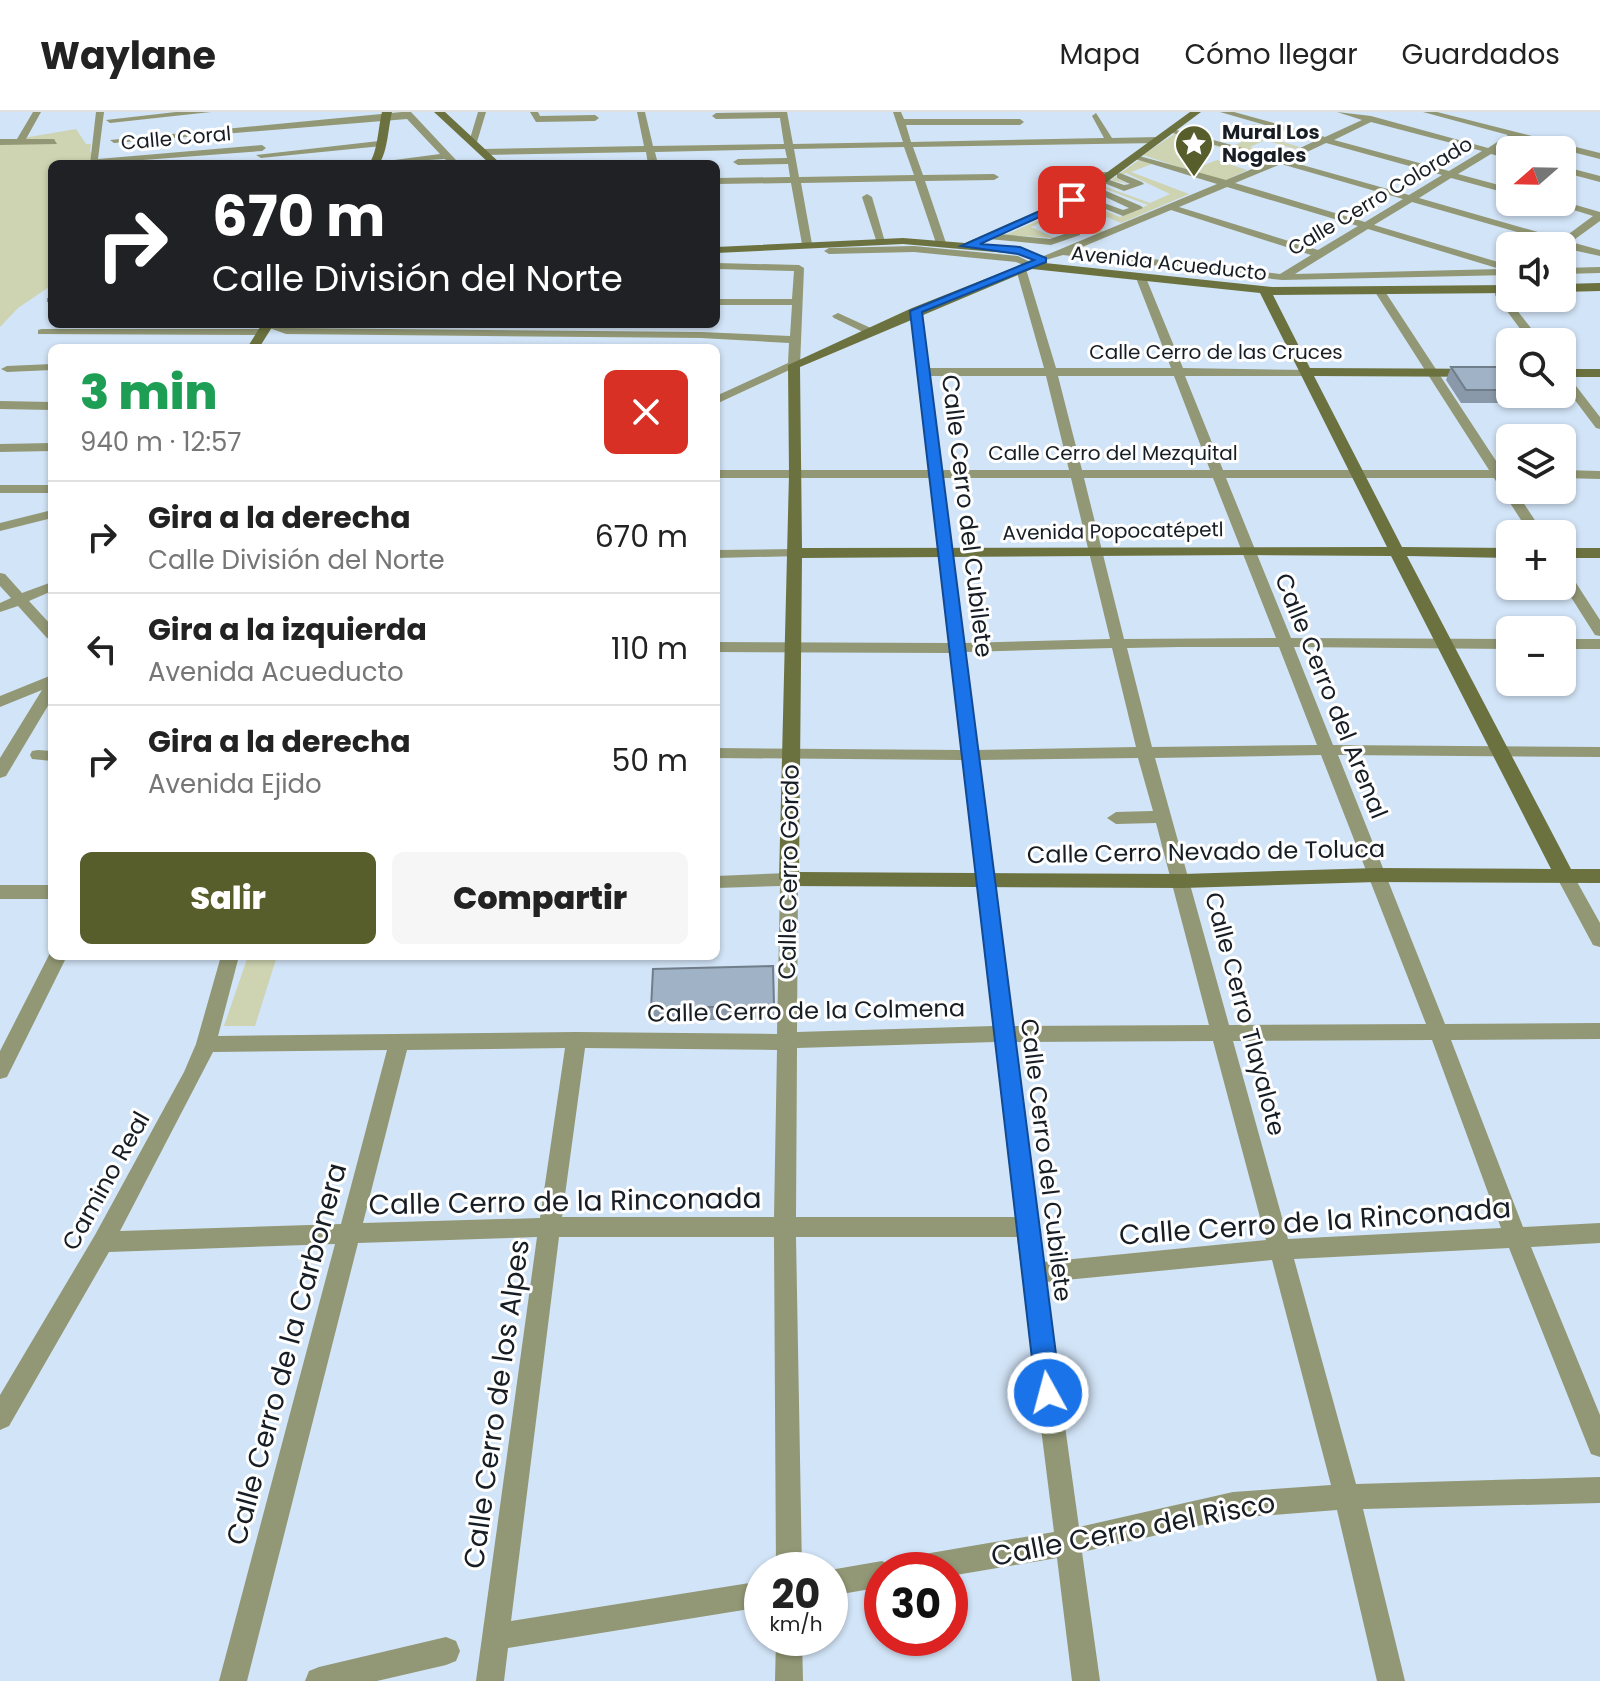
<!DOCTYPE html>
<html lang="es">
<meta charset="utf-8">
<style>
:root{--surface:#fff;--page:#f6f6f6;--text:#222;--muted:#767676;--line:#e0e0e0;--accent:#575d2b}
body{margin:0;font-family:Poppins,sans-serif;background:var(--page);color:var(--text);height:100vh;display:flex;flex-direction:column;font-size:30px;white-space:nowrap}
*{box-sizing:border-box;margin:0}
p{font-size:26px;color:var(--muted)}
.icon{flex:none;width:44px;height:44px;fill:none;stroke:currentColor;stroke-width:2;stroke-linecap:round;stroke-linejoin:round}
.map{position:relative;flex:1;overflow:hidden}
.sheet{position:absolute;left:48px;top:232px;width:672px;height:616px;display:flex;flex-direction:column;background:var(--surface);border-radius:12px;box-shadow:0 2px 6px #0004}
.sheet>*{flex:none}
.banner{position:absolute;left:48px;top:48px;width:672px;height:168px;border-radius:12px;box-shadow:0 2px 6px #0004;background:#202124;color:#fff;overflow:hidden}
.needle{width:52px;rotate:250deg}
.fabs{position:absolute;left:1496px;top:24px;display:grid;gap:16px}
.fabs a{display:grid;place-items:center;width:80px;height:80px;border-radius:12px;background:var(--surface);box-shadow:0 2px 6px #0004;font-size:40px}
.speed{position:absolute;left:744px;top:1440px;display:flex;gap:16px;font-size:40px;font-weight:700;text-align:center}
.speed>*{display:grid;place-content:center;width:104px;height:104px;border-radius:50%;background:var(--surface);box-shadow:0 2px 6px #0004;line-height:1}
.speed small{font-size:20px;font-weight:400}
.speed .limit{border:12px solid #d22;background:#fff;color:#111}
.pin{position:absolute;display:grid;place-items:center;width:68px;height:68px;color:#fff;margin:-34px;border-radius:16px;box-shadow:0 4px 12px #0006}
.me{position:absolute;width:88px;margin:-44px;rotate:353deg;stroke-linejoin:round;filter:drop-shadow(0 0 6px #0008)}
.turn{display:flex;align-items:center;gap:28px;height:168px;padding:0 32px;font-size:36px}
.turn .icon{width:104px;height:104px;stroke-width:2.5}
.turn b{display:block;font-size:56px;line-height:68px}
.round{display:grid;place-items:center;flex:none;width:84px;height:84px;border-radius:12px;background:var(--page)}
.overview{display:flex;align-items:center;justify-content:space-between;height:136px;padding:0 32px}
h1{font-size:48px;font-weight:800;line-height:60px;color:#1e9e55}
.button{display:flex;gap:16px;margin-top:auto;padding:16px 32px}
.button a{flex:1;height:92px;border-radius:12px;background:var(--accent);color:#fff;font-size:32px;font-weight:800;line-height:92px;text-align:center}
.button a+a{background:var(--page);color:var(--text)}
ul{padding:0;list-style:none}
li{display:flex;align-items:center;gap:24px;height:112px;padding:0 32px;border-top:2px solid var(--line)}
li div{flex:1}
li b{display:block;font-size:30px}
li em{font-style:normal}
header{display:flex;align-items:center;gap:48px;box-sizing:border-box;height:112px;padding:0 40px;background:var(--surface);border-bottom:2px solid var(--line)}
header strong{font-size:38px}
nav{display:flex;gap:44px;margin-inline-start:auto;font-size:28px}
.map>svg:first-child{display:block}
.green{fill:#ced3b1}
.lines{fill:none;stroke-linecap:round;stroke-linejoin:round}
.street{fill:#929775;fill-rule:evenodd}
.secondary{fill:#6c723f;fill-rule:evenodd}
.wall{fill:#8a99a9}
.building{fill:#a0b2c5;stroke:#707d8a;stroke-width:2}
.route{fill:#1a73e8;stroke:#114b97;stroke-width:2}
.labels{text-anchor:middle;stroke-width:6;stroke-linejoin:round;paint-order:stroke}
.far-poi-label{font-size:20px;font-weight:bold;fill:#161d24;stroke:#fff;text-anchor:start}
.far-street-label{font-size:20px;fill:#161d24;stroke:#fff}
.street-label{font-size:24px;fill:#161d24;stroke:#fff}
.near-street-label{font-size:28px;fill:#161d24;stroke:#fff}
</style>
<header>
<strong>Waylane</strong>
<nav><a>Mapa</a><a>Cómo llegar</a><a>Guardados</a></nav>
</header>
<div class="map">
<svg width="1600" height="1569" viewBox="0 0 1600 1569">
<rect width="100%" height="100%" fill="#d2e4f7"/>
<!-- green -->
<path class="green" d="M1254,12L1265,15L1254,21L1268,26L1286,20L1273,27L1300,35L1295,37L1265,28L1250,35L1278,45L1274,46L1233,34L1252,25L1236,20Z
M76,17L86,32H91L90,39L97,52H52V173L18,196L0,215V30Z
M1176,21L1236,40L1210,33L1205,36L1213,39L1191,49L1204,53L1217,48L1247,58L1223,70L1143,43Z
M1139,48L1152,52L1131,60L1189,82L1121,111L1107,105L1088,113L1107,121L1100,124L1054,105L1031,115L1055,126L1005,123L1056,101L1079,111L1102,103L1076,91L1081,89L1120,105L1148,93L1103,76L1106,75L1150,91L1170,82L1126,61L1116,66L1128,72L1111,68Z
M248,844H277L255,914H224Z"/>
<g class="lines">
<!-- street -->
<path class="street" d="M33,0H41L26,27H54L57,32L0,33V27H17Z
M96,0H104L98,47L262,33L266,36L262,39L90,52Z
M176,0H211L110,11L106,8Z
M402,0H411L456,48V52H450L445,47L364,52L440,42L407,7L114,31L110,28Z
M478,0H486L477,30L473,33L469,30Z
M530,0H538L540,4L595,3L599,6L595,9L536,10Z
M637,0H645L653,34L784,32L780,6L716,7L712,4L716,1L779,0H787L793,32L903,30L893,0H901L904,7H1020L1024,10L1020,13H906L911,30L1104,26L1092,4L1096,1L1112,26L1158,25L1162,28L1158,31L913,35L923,63L994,62L999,65L994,68L925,69L946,131L941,134L936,131L915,69L801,71L812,132L807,135L802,132L791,71L716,72V66L790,65L788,52L738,53L733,50L738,47L787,46L785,37L655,40L658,52H648L646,40L483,43L478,40L483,37L644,34ZM904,35L914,63L799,65L794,37Z
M1220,0H1234L1325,25L1362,8L1337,0L1371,4L1488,36L1508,23L1423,0H1437L1600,41V47L1517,26L1497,38L1510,41V47L1491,42L1458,62L1510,76V82L1451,66L1419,86L1562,127L1593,104L1548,90L1562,89L1600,100V109L1571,130L1600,138V144L1554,134L1556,131L1412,90L1374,113L1508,153L1510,163L1282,168L1063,143L1039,150V146L1217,72L1132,46V42L1226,68L1271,49L1169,20V16L1279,46L1317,28ZM1371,10L1482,39L1449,59L1334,28ZM1326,31L1442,63L1409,83L1288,49ZM1281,52L1403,87L1365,110L1235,71ZM1227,75L1358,114L1318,138L1179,95ZM1171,98L1311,143L1280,162L1075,138ZM1368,117L1500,157L1295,162Z
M379,29L382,34L261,46L256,43Z
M1562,54L1600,64V70L1562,60Z
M1084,60H1110L1115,63L1110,66L1081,65Z
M1120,61L1142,70L1144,72L1124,79L1099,69L1104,66L1124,73L1130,72L1117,66V62Z
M1104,78L1141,94L1143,96L1123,104L1075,85L1080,82L1123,98L1129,96L1101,83V79Z
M867,82L872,85L885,130L876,128L862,85Z
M1076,118L1080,119V123L1051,133L989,127L984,124L989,121L1050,127Z
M914,134L1018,144L1036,153L1031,156L1016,150L914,140L829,142L824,139L829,136Z
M716,151L799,153L804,156L800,253L716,292V284L788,251L789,231L701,226L286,222L261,213L275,212L287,216L701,220L790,224L792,193H716V187H792L794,159L716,157Z
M1021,154L1026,157L1056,256H1171L1136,166L1141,163L1146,166L1183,256L1309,258V262L1305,264H1185L1223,358H1489L1375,180L1384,178L1502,358H1510V366H1507L1510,378H1515L1544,422H1530L1494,366H1226L1291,526L1510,527V537L1294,535L1333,633L1600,635V645L1338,643L1445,912L1600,911V927L1451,928L1523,1115L1600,1111V1131L1531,1135L1600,1303V1345L1591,1342L1509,1136L1294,1147L1356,1372L1600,1365V1391L1363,1397L1405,1569H1377L1337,1398L1233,1406L1082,1440L1100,1569H1072L1057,1446L950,1464V1458H894L898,1449L907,1445L1054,1420L1017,1125H796L802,1458H776L774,1125H559L511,1509L762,1469V1495L508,1536L504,1569H476L537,1125L358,1131L247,1569H219L335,1132L109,1140L9,1314L0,1318V1283L95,1123L184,960L196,932L221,844H239L218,924L576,920L777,922L780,774L716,776V764L789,761L798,767L797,920L993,914L962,648L716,646V636L961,638L950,541L716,540V530L949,531L930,366H716V358H929L911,199L916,196L921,199L929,256H1044L1016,157ZM930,264H1046L1069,358H942ZM1058,264H1174L1210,358H1082ZM943,366H1071L1110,527L964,531ZM1084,366H1213L1276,526L1124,527ZM1179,535H1279L1317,633L1152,635L1127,536ZM1112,536L1136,635L977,638L965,540ZM1321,643L1426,912L1229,913L1155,646ZM1138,646L1153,699L1116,700L1107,706L1116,712L1156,711L1209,913L1012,914L979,648ZM1432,928L1501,1116L1288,1127L1233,929ZM1213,929L1266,1128L1043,1150L1014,930ZM995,930L1015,1105H796L797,936ZM565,936L540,1106L363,1111L407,938ZM585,936L777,938L774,1105H562ZM387,938L341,1112L120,1119L213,940ZM1272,1148L1331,1373L1233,1380L1079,1415L1045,1170Z
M1600,155V161L1562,162V156Z
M1510,166V175L1505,183L1542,230H1530L1495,183L1496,176Z
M51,185L52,191L47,190V186Z
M838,201L873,217L875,219L865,221L834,206L832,204Z
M42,217H263L269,220L263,223L38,222V218Z
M52,252V258L7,260L1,257L7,254Z
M1562,259L1566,261L1600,305V317L1596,316L1562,271Z
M0,289L52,290V298L0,297Z
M52,331V339L0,340V332Z
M1562,358L1600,359V367L1562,366Z
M0,373H52V381H0Z
M52,398V406L0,419V411Z
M795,437L800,438V444L716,446V438Z
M1562,456L1567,457L1600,508V524L1595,523L1562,471Z
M0,461L5,462L22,481L52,470V479L29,489L52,514V527L47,526L18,494L0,500V491L11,486L0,474Z
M1562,527H1600V537H1562Z
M52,563V587L6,664L0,666V646L42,578L0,595V584Z
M38,638L52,639V649L32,647L30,643L32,639Z
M1565,758L1571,759L1600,811V835L1593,833L1556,764Z
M0,773H52V787H0Z
M51,839L52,844H67L7,965L0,967V939Z
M882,1449L891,1453L893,1458H882V1475L830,1484V1458Z
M446,1525L456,1529L460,1539L456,1549L446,1553L377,1569H305L309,1559L319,1555Z
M776,1526H802L803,1569H775Z"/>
<!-- secondary -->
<path class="secondary" d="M382,0H392C388,16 388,39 379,52H369C378,39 378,16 382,0Z
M434,0H445L501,52H490Z
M1190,0H1201L1088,84L979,132L1020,136L1047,146L1045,151L1273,175L1510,173V181L1273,183L1310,256L1510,257V265L1314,264L1402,435L1510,436V446L1407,444L1571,757H1600V771L1376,770L1183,776L789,774L779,767L789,362L788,253L912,196L1033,148L1018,142L903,132L716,141V135L903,126L965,131L1080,80ZM1032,157L1260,181L1387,435L802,436L800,255ZM1247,443L1391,444L1551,757L1376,756L1183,762L799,760L802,446Z
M1600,171V179L1562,180V172Z
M262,212H274L259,236H247Z
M1562,257H1600V265H1562Z
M1562,436H1600V446H1562Z"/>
</g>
<!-- wall -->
<path class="wall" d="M1451,255L1510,265V282H1518L1514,291H1461L1446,268Z
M773,854L774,906L653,910L651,897Z"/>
<!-- building -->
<path class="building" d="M1451,255H1503L1510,265V278H1466Z
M773,854L774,893L651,897L653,857Z"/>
<!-- route -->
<path class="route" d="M1069,86L1077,88L980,132L1020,135L1046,146V150L922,200L1061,1281L1057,1289L1048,1293L1040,1289L1036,1281L910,199L1034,148L1018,142L961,134Z"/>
<!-- icons -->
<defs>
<symbol id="sight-pin" viewBox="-11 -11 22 30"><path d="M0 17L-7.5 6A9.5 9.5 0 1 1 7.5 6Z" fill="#575d2b" stroke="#fff"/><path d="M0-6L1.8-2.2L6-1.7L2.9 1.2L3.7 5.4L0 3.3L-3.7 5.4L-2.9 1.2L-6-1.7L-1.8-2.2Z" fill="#fff"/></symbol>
</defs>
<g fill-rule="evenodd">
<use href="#sight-pin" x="1172" y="10" width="44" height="60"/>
</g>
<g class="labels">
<!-- far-poi labels -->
<g class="far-poi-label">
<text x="1222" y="27">Mural Los<tspan x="1222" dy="23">Nogales</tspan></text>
</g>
<!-- far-street labels -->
<g class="far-street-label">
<text transform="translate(176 26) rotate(-5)" y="7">Calle Coral</text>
<text transform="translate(1380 84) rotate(-31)" y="7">Calle Cerro Colorado</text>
<text transform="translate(1169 151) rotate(6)" y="7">Avenida Acueducto</text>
<text x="1216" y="247">Calle Cerro de las Cruces</text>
<text x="1113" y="348">Calle Cerro del Mezquital</text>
<text transform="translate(1113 419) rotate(-1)" y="7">Avenida Popocatépetl</text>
</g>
<!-- street labels -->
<g class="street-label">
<text transform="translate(967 404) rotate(83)" y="8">Calle Cerro del Cubilete</text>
<text transform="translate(1331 584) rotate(68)" y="8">Calle Cerro del Arenal</text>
<text transform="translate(1206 740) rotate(-1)" y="8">Calle Cerro Nevado de Toluca</text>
<text transform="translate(789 760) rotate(-89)" y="8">Calle Cerro Gordo</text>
<text transform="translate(806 899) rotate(-1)" y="8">Calle Cerro de la Colmena</text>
<text transform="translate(1245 902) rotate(75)" y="8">Calle Cerro Tlayalote</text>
<text transform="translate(1046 1048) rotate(83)" y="8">Calle Cerro del Cubilete</text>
<text transform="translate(106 1069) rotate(-61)" y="8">Camino Real</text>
</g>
<!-- near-street labels -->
<g class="near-street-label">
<text transform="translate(565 1089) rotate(-1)" y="10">Calle Cerro de la Rinconada</text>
<text transform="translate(1315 1109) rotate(-4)" y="10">Calle Cerro de la Rinconada</text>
<text transform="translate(286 1242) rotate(-75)" y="10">Calle Cerro de la Carbonera</text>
<text transform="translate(496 1292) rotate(-82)" y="10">Calle Cerro de los Alpes</text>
<text transform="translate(1133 1417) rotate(-11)" y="10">Calle Cerro del Risco</text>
</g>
</g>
</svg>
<div class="fabs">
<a><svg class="needle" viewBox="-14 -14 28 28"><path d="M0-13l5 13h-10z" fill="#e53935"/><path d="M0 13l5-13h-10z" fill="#767676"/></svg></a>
<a><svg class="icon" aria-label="sound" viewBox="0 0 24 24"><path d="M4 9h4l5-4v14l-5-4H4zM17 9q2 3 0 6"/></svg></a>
<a><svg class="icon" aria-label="search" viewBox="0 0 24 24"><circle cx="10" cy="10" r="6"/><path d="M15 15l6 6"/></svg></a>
<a><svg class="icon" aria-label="layers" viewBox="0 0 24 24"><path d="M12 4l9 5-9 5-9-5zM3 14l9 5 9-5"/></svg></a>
<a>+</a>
<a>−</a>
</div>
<div class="speed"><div>20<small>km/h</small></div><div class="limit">30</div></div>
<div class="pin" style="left:1072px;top:88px;background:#d93025"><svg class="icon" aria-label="arrive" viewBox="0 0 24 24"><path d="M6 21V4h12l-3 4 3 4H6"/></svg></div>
<svg class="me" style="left:1048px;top:1281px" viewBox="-20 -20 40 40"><circle r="17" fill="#1a73e8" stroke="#fff" stroke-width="3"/><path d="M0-11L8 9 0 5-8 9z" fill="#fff"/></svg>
<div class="banner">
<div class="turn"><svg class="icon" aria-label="right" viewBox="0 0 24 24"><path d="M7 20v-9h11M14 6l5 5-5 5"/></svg><div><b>670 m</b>Calle División del Norte</div></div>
</div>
<section class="sheet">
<div class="overview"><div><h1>3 min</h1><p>940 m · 12:57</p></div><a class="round" style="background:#d93025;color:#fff"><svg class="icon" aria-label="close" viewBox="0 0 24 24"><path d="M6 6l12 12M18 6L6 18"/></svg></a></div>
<ul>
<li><svg class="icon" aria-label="right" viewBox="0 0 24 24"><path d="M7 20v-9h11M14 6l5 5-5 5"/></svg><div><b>Gira a la derecha</b><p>Calle División del Norte</p></div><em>670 m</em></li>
<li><svg class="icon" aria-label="left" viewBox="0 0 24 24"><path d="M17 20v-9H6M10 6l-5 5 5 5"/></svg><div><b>Gira a la izquierda</b><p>Avenida Acueducto</p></div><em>110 m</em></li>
<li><svg class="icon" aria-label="right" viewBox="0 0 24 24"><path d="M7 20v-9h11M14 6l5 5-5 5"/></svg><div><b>Gira a la derecha</b><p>Avenida Ejido</p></div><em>50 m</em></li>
</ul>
<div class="button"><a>Salir</a><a>Compartir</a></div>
</section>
</div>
